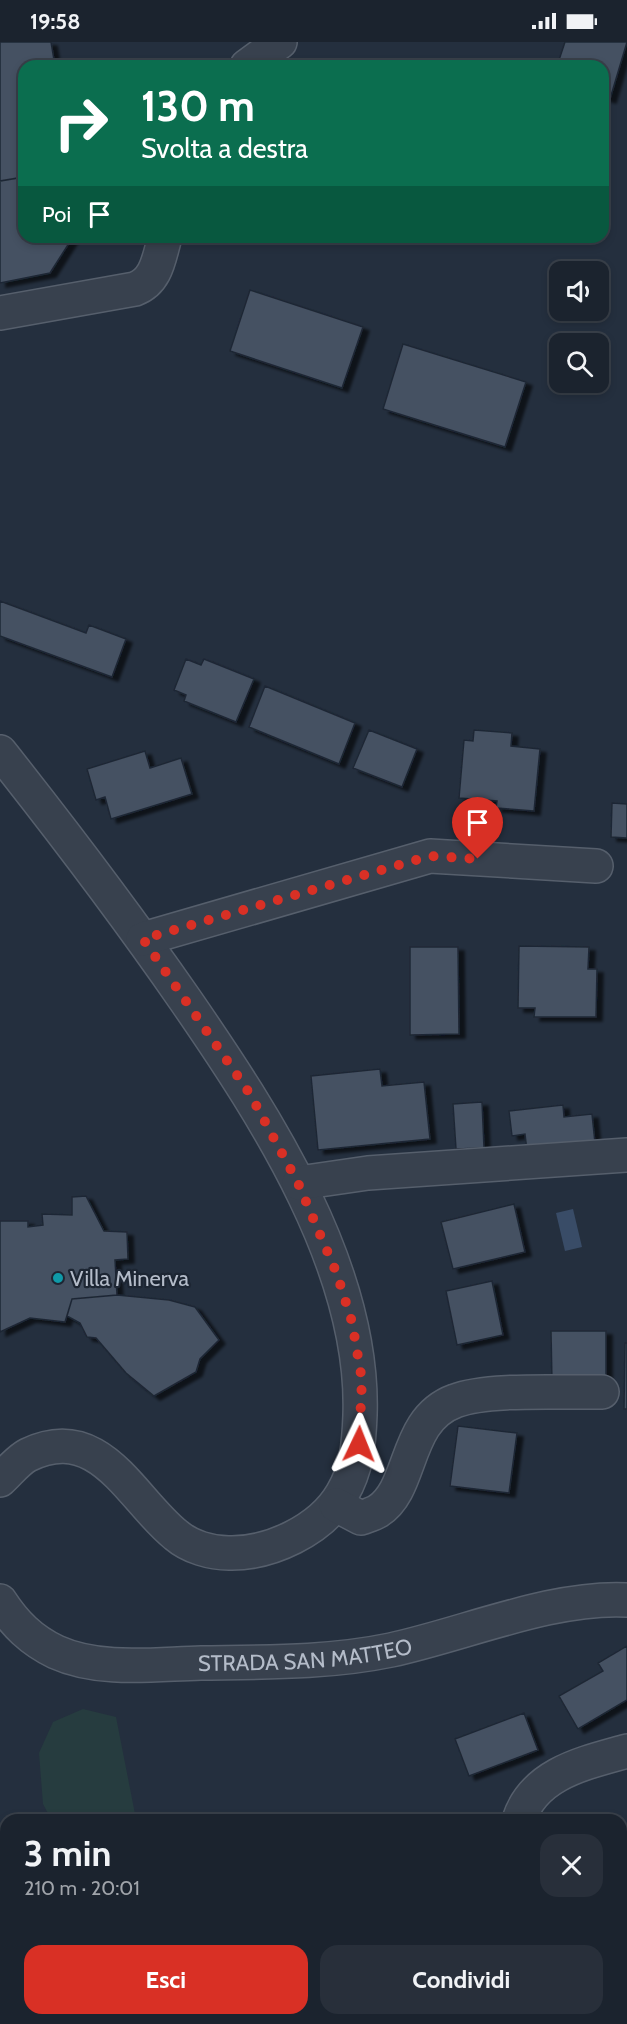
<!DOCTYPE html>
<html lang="it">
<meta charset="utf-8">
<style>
:root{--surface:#1b232e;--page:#282f3a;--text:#f1f3f6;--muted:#a0a4aa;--line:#39404a;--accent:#d93025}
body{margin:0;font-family:Cabin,sans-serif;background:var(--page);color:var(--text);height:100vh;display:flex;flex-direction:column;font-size:22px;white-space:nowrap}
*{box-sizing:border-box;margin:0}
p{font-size:20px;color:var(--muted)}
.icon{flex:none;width:33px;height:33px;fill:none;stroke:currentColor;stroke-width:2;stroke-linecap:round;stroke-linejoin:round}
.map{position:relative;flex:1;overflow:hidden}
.details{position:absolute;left:0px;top:1772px;width:627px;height:212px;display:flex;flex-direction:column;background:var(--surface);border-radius:18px 18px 0 0;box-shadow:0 3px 9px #0003,0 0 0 2px var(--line)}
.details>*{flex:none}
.banner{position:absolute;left:18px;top:18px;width:591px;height:183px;border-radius:18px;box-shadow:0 3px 9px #0003,0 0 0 2px var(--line);background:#0b6e4f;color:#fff;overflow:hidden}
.tools{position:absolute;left:549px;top:219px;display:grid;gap:12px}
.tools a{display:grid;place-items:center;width:60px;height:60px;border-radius:12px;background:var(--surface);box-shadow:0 3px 9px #0003,0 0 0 2px var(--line);font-size:30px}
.pin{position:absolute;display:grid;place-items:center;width:51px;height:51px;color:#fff;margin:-62px -26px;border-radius:50% 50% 50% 0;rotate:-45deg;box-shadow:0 0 6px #0007}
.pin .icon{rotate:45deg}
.me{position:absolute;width:66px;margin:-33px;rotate:2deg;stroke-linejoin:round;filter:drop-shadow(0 0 4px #0008)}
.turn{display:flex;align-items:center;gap:21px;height:126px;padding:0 24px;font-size:27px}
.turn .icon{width:78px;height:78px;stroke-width:2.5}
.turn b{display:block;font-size:42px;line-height:51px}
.then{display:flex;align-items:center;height:57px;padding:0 24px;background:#0003;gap:12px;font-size:22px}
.round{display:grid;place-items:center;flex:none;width:63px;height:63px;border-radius:18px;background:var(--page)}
.headline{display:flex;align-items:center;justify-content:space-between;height:102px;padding:0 24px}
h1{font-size:36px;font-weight:700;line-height:45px}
.button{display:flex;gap:12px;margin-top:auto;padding:12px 24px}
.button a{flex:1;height:69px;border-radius:18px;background:var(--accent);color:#fff;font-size:24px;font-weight:700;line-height:69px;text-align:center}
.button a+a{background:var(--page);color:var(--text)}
.status{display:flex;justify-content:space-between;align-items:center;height:42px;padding:0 30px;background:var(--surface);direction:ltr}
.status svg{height:16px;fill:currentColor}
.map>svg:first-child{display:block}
.green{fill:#263c3f}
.water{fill:#394c67}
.building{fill:#455162;stroke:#1f2835;stroke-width:1.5;filter:url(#shadow)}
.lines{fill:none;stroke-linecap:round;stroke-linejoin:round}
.minor-casing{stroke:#565f6c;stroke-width:36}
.minor{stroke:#38414e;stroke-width:33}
.route{stroke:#d93025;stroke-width:10;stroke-dasharray:0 18}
.culture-dot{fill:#0f9aa8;stroke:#1d2633;stroke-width:2}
.labels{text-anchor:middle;stroke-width:4.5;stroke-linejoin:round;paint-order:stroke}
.poi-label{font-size:22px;fill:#b4bcc9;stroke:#1d2633;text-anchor:start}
.street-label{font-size:22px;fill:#b4bcc9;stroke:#1d2633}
</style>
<div class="status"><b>19:58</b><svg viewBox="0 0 49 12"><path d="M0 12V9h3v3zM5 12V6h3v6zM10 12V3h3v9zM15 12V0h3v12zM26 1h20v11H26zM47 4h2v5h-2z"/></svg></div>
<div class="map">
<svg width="627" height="1982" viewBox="0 0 627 1982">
<defs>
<filter id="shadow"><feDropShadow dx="6" dy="4" stdDeviation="1.5" flood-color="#0009"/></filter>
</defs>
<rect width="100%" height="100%" fill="#242f3e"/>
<!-- green -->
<path class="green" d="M83,1667L116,1675L136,1777H51L43,1762L39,1711L53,1680Z
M95,1977H563L566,1982H102Z"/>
<!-- water -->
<path class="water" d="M573,1167L582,1205L565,1209L556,1171Z"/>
<!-- building -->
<path class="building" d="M0,0H51L55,24H24V135L0,139Z
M565,0H627L610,57L603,55V24H557Z
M24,135V195H73L50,231L0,241V139Z
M250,248L363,285L342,346L230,309Z
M403,302L526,340L505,405L383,367Z
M0,559L86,591L89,583L126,597L112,635L0,594Z
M186,617L201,623L204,617L254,637L236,680L184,659L186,653L174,648Z
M265,644L355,681L339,722L249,685Z
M369,688L417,707L402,745L353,726Z
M474,688L512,691L511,704L540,707L534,769L496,766L497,759L459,756L464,698L473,699Z
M145,709L150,726L181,716L192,752L111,777L105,755L96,758L87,727Z
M612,761L627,762V796L611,795Z
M519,904L589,905L588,927H597L596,975H534L535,966H518Z
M410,905H458L459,992L410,993Z
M380,1027L382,1044L424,1040L430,1097L318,1108L311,1034Z
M482,1060L484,1106L456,1107L453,1062Z
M563,1063L564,1075L592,1072L595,1101L527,1109L525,1092L512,1094L509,1069Z
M86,1154L104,1189L127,1190L128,1217L115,1218L117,1253L72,1257L65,1280L30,1276L0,1290V1179H28V1185L43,1183L42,1172L72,1173V1155Z
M514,1162L525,1210L453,1227L441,1180Z
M492,1239L503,1293L457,1303L446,1249Z
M117,1253L169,1258L195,1265L219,1298L200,1317L196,1330L154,1354L126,1331L96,1296L87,1295L80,1281L67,1274L72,1257Z
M551,1289H606V1340H552Z
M625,1301H627V1367H624Z
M458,1384L517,1391L509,1451L450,1444Z
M627,1604V1658L578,1687L559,1654L603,1629L598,1621Z
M524,1671L538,1708L469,1734L455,1697Z"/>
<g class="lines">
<defs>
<g id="minor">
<path d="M247,24L280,0"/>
<path d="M0,271L135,247C157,239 159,215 165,195"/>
<path d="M0,710C65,792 127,874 186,959C266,1075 365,1227 360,1373C359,1401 357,1427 342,1452C321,1488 270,1512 229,1511C211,1511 190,1505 176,1493C131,1457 100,1378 28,1413C18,1418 9,1430 0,1438"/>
<path d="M143,897L430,814L596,824"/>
<path d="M299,1141L368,1131L627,1113"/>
<path d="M336,1463L361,1476C366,1474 373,1472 378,1469C414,1446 403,1378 455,1359C488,1346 564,1351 602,1350"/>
<path id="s1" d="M0,1559C15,1582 31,1598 56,1610C100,1630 155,1622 201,1621C264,1620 329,1621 391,1608C465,1592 552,1554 627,1558"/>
<path d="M519,1778C534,1731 585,1721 627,1709"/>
<path d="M621,1963L627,1972"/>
</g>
</defs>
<!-- minor casing -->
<use href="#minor" class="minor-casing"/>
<!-- minor -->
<use href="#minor" class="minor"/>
</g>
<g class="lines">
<!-- route -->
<path class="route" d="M359,1402L362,1338L352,1280L337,1232L298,1141L250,1052L143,897L430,814L478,817"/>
</g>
<!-- markers -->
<circle class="culture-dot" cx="58" cy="1236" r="6"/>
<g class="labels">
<!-- poi labels -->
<g class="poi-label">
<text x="70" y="1244">Villa Minerva</text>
</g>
<!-- street labels -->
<g class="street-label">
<text dy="8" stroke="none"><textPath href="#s1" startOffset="328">STRADA SAN MATTEO</textPath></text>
</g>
</g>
</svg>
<div class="tools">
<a><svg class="icon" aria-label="sound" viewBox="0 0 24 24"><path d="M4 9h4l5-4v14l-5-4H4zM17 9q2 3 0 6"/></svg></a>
<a><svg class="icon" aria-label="search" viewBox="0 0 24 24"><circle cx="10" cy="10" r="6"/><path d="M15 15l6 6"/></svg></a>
</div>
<div class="pin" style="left:478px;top:817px;background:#d93025"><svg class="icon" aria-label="arrive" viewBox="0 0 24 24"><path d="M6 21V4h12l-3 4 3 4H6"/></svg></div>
<svg class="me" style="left:359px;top:1402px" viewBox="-20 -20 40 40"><path d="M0-17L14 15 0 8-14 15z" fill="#d93025" stroke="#fff" stroke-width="4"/></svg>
<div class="banner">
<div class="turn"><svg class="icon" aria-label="right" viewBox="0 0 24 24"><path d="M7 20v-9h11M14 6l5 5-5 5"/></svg><div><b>130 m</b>Svolta a destra</div></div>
<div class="then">Poi<svg class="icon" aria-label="arrive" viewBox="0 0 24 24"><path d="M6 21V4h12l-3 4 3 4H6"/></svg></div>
</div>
<section class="details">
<div class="headline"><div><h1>3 min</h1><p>210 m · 20:01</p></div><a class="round"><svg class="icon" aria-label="close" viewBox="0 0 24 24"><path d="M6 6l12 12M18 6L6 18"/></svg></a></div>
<div class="button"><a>Esci</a><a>Condividi</a></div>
</section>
</div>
